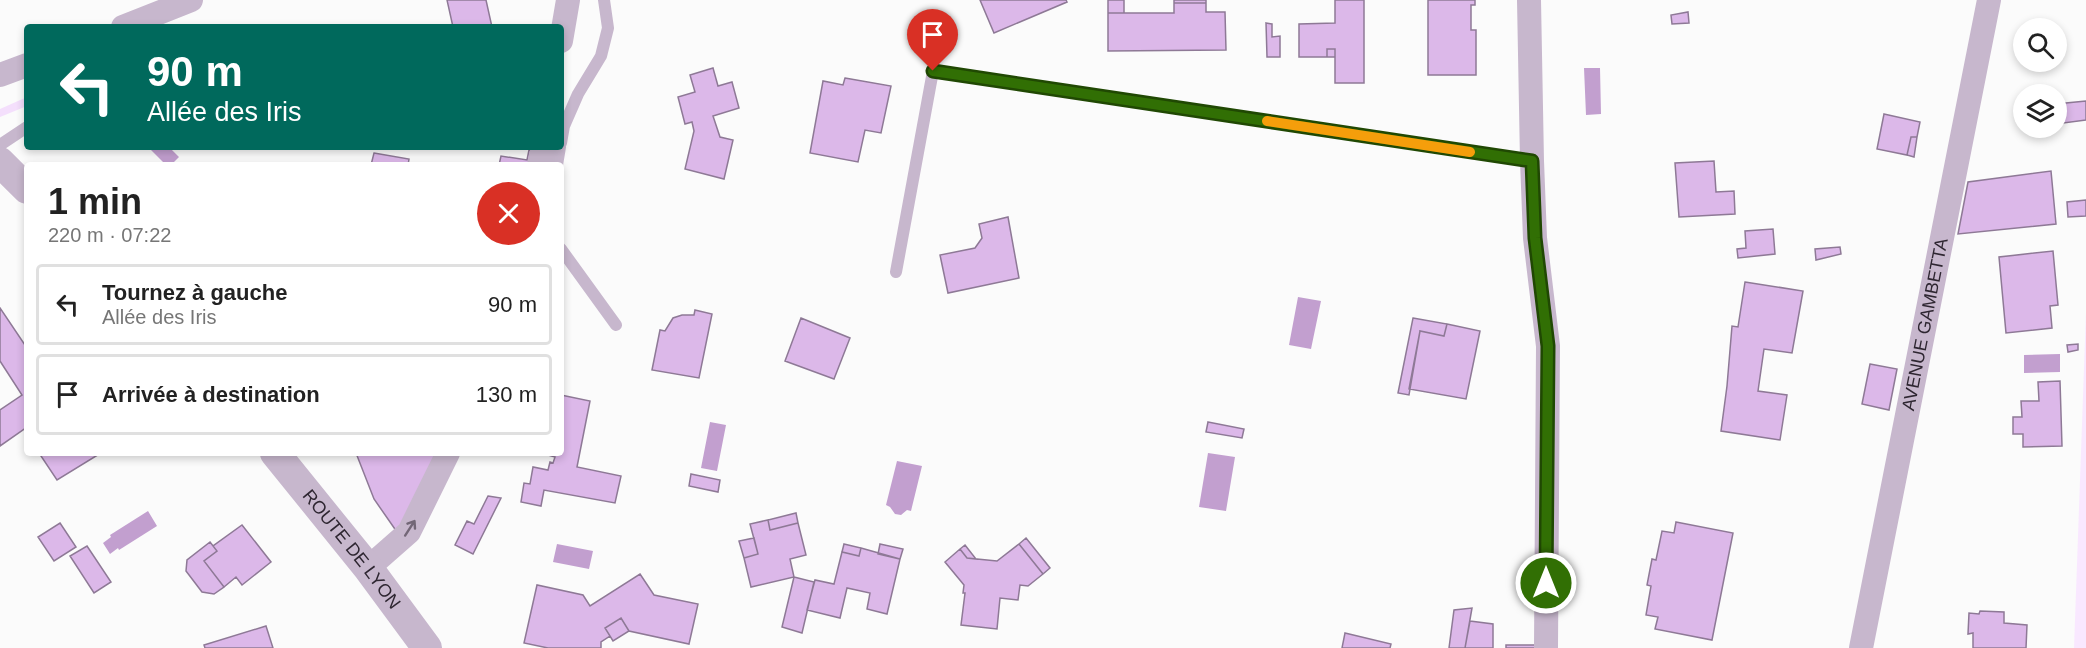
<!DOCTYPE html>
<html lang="fr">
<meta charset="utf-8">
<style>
:root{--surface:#fff;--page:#f6f6f6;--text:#222;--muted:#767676;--line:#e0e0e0}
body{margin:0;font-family:Arial,sans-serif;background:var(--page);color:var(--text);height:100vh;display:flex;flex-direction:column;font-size:22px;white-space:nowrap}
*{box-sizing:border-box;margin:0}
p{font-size:20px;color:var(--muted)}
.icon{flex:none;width:33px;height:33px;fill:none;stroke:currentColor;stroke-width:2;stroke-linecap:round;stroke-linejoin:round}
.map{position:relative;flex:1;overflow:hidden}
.sheet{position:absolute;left:24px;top:162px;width:540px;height:294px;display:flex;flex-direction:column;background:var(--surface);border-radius:6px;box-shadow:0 3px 9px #0003}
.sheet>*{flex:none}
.top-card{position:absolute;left:24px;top:24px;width:540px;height:126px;border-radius:6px;box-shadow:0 3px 9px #0003;background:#00695c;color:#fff;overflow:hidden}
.controls{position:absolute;left:2013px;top:18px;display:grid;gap:12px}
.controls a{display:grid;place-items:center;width:54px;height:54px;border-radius:50%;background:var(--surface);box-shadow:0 3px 9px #0003;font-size:30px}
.pin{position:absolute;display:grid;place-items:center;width:51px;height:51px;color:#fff;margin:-62px -26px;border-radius:50% 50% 50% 0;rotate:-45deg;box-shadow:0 0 6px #0007}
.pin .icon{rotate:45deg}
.me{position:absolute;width:66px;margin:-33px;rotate:0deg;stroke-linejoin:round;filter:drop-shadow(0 0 4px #0008)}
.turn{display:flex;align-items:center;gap:21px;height:126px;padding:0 24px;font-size:27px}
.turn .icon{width:78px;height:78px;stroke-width:2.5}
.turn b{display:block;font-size:42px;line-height:51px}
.round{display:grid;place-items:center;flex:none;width:63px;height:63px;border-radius:32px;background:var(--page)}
.head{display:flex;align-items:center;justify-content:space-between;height:102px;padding:0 24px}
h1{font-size:36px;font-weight:800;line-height:45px}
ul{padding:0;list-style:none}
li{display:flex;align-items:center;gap:18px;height:81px;margin:0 12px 9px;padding:0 12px;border:3px solid var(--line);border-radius:6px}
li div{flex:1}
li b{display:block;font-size:22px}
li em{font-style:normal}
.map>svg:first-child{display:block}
.built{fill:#f9e8ff}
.green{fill:#f4dffc}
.water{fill:#c29fcf}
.building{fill:#dcb8e9;stroke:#8e7996;stroke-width:1.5}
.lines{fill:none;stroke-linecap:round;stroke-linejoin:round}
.service{stroke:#c7b7cd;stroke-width:12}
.minor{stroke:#c7b7cd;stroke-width:24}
.tertiary{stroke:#c7b7cd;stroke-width:30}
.oneway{stroke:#736777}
.route-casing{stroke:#204803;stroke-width:15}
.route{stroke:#316f04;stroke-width:10}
.slow{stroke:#f59e0b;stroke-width:10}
.labels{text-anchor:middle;stroke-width:4.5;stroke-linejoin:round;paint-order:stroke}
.street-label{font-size:18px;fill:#2e2631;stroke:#fff}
</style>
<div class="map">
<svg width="2086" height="648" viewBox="0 0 2086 648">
<rect width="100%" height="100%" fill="#fbfbfb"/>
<!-- built -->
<path class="built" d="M2086,312V648H2074Z"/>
<!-- green -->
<path class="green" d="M27,97V106L0,117V109Z"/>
<!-- water -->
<path class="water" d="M1584,68H1600L1601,114L1586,115Z
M148,147H169L179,157L171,165H166Z
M1298,297L1321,301L1311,349L1289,345Z
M2060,354V372L2024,373V355Z
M710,422L726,425L717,471L701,468Z
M1208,453L1235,457L1226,511L1199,507Z
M897,461L922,466L911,511L907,510L901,515L895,514L890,507L886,505Z
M148,511L157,526L119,550L118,548L110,554L103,543L111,537L110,535Z
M557,544L593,551L589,569L553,562Z"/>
<!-- building -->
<path class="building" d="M447,0H486L492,27H453Z
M980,0H1066L1067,2L994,33Z
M1108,0H1124V13H1108Z
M1174,0H1206V3H1174Z
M1335,0H1364V83H1335V49H1327V57H1299V24L1335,23Z
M1428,0H1475V5H1471V30H1476V75H1428Z
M1174,3H1206V12H1225L1226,50L1108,51V13H1174Z
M1688,12L1689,23L1672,24L1671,15Z
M1266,23L1272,24V37L1280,36V57H1267Z
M1327,49H1335V57H1327Z
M713,68L718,86L732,82L739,108L713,116L720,137L733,140L724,179L685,169L694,131L692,122L685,124L678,97L695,92L690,75Z
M845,78L891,86L881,133L865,130L858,162L810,153L823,81L843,85Z
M2086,101V120L2056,124V104Z
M1884,114L1920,122L1917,137H1911L1907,155L1877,149Z
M1911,137H1917L1914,157L1907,155Z
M529,150L534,151L532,165H499L501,156L527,160Z
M374,153L409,159L408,165H371Z
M1714,161L1716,192L1734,191L1735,214L1679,217L1675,163Z
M2051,171L2056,224L1958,234L1968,182Z
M2086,200V216L2068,217L2067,202Z
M1008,217L1019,278L948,293L940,255L975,248L982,238L979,224Z
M1773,229L1775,254L1738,258L1737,249L1746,248L1745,231Z
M1840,247L1841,254L1816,260L1815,249Z
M2053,251L2058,305L2050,306L2052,328L2006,333L1999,257Z
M1745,282L1803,291L1792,353L1764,349L1758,391L1787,395L1780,440L1721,431L1727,386L1732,326L1738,327Z
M0,308L27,348V427L0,446V410L22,395L0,361Z
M695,310L712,314L699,378L652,370L660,330L665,331L673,318L682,315H694Z
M801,318L850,338L834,379L785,361Z
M1413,318L1447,324L1444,336L1420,331L1409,395L1398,393Z
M1447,324L1480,331L1466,399L1409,389L1420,331L1444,336Z
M2078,344V350L2068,352L2067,345Z
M1870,364L1897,369L1889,410L1862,404Z
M2060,381L2062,446L2023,447V434H2013V417H2022L2021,401H2039L2038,382Z
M561,395L590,401L577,467L621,476L615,503L544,490L541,506L521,502L524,483L530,484L533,467L548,470L550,462L553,463L555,457L548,455L549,453H561Z
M1208,422L1244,429L1242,438L1206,432Z
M39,453H101L57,480Z
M356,453H441L397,532L374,499Z
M691,474L720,480L718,492L689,486Z
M488,496L501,498L473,554L455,545L467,521L474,524Z
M796,513L798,523L770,530L768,520Z
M768,520L770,530L798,523L806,555L790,559L794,577L751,587L744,558L758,554L750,524Z
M1676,522L1733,533L1712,640L1655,629L1658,617L1646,615L1651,586L1647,585L1652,559L1656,560L1662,531L1674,533Z
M60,523L76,547L54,561L38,537Z
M242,525L271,562L242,585L236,577L224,587L204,561L217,551L213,546Z
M754,538L758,554L744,558L739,541Z
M1026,538L1050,568L1043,574L1019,544Z
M210,542L217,551L204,561L224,587L214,594L202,592L186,571L187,560Z
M844,544L861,548L859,556L842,552Z
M880,544L903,549L900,559L878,554Z
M1019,544L1043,574L1028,586L1020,585L1018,600L1000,598L997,629L961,625L965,593H963L964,585L945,562L960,549L967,558L997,561Z
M965,545L976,559L967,558L960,549Z
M87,546L111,582L94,593L70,556Z
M861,548L900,559L887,614L867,609L870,593L847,588L840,618L807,610L815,580L834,584L842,552L859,556Z
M640,574L654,595L698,604L689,644L629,631L621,618L605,628L610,636L601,642V648H548L524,643L537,585L583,595L590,606Z
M794,577L814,582L802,633L782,627Z
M1472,608L1465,648H1449L1454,610Z
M1980,611L2004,612V623L2027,625L2026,648H1973V633L1968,634L1969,613L1979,614Z
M621,618L629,631L613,641L605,628Z
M1470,621L1493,624V648H1465Z
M266,626L273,648H205L204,645Z
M1345,633L1391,644L1390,648H1342Z
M1506,645H1537V648H1506Z"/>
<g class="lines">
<!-- service -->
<path class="service" d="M561,143L564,126L578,94L601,56L608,28L604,0
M0,145L27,127
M557,165L560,147
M561,249L616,325
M896,272L933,71L1532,161"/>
<!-- minor -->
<g class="minor">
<path d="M1529,0L1532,161L1535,238L1548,346L1546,648"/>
<path d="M123,27L191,0"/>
<path d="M561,41L568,0"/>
<path d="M0,75L27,65"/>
<path d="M539,165L543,147"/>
<path d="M368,568L409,532L448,453"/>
<path id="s1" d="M1861,648L1989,0"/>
</g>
<!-- tertiary -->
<g class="tertiary">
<path d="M0,162L27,189"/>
<path id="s2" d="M275,453L368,568L427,648"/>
</g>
</g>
<!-- one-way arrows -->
<defs><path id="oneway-shaft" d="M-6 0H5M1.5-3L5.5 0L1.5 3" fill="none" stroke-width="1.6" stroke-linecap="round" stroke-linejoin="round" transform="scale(1.5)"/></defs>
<use class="oneway" href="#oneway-shaft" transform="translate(410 528) rotate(-57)"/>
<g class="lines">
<defs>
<path id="route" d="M933,71L1532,161L1535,238L1548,346L1546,583"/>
</defs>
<!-- route casing -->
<use href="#route" class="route-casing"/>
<!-- route -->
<use href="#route" class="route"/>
<!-- slow -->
<path class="slow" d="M1267,121L1470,152"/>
</g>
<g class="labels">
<!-- street labels -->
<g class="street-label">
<text dy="6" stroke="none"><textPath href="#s1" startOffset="330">AVENUE GAMBETTA</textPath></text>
<text dy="6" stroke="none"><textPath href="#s2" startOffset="123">ROUTE DE LYON</textPath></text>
</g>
</g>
</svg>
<div class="controls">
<a><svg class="icon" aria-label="search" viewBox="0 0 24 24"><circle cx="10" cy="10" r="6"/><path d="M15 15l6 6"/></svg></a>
<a><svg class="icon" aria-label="layers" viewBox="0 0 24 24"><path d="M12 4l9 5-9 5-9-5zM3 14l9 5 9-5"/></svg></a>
</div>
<div class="pin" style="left:933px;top:71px;background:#d93025"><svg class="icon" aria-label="arrive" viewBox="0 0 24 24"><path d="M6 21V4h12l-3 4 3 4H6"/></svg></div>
<svg class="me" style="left:1546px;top:583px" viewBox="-20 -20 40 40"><circle r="17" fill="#316f04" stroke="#fff" stroke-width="3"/><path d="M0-11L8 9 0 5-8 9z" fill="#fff"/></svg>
<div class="top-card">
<div class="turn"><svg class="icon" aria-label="left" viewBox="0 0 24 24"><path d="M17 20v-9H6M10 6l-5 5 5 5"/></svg><div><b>90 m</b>Allée des Iris</div></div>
</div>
<section class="sheet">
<div class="head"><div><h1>1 min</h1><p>220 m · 07:22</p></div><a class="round" style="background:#d93025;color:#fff"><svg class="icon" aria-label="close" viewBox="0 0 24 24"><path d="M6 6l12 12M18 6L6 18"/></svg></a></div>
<ul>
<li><svg class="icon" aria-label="left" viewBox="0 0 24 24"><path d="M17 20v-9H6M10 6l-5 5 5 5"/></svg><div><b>Tournez à gauche</b><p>Allée des Iris</p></div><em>90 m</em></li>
<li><svg class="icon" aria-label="arrive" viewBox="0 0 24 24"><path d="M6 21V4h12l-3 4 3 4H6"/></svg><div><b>Arrivée à destination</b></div><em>130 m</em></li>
</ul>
</section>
</div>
